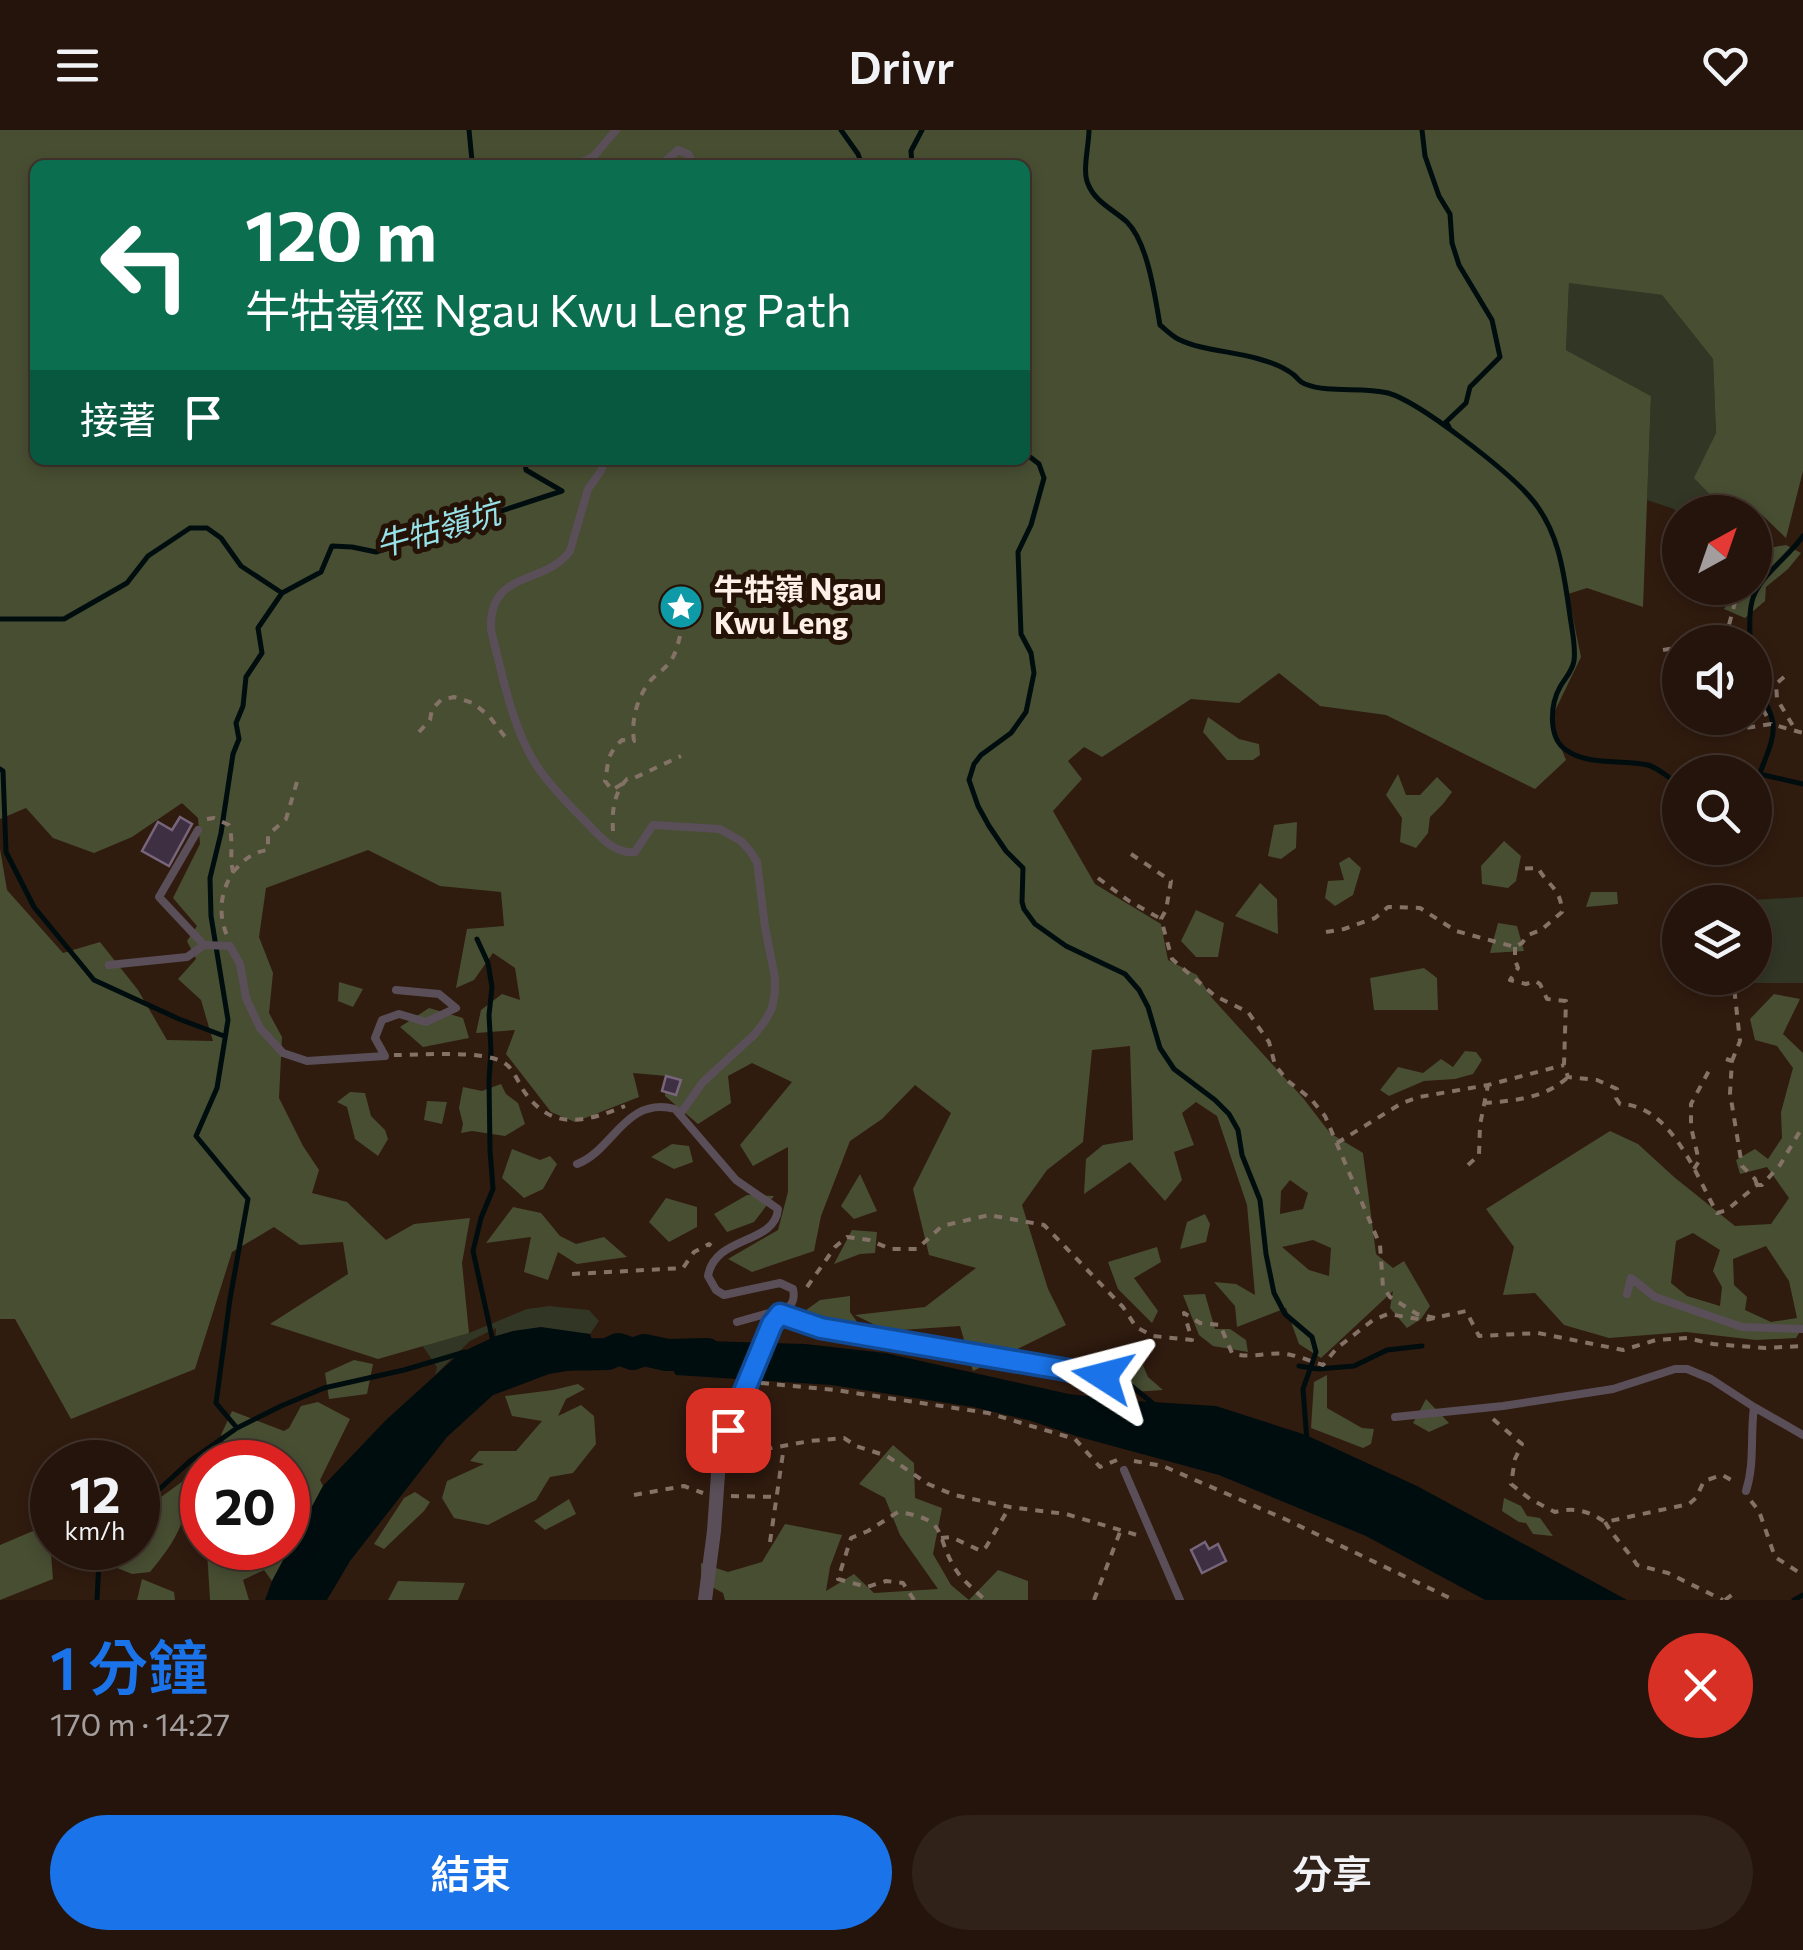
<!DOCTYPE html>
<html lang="zh-TW">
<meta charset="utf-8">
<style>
:root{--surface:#24140b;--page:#302119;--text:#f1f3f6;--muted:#a39e9d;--line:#41332c;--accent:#1a73e8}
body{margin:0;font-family:Commissioner,"Noto Sans TC",sans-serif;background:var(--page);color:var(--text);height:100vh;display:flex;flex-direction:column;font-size:38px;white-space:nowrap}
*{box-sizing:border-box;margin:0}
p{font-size:32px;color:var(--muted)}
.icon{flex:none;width:55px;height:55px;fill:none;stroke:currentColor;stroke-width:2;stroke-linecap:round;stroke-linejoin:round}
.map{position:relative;height:1470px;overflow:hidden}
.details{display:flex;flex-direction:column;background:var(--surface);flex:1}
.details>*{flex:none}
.hud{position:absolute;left:30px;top:30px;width:1000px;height:305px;border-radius:15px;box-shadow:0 5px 15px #0003,0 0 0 2px var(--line);background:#0b6e4f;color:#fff;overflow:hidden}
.needle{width:65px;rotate:40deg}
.controls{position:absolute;left:1662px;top:365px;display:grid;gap:20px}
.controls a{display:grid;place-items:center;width:110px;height:110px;border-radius:50%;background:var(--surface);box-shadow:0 5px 15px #0003,0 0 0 2px var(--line);font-size:50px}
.speed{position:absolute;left:30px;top:1310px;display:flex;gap:20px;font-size:50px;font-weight:700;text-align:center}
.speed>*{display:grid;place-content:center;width:130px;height:130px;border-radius:50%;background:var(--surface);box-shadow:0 5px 15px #0003,0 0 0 2px var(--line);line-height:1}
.speed small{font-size:25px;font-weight:400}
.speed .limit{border:15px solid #d22;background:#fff;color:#111}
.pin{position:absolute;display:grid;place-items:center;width:85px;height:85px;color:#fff;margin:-42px;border-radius:20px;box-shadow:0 5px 15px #0006}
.me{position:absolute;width:110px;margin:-55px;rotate:279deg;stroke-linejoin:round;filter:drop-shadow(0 0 8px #0008)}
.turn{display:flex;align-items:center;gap:35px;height:210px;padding:0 50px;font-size:45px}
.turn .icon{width:130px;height:130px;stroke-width:2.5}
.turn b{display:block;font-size:70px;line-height:85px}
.then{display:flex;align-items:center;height:95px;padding:0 50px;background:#0003;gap:20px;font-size:38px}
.round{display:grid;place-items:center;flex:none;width:105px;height:105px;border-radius:52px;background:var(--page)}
.overview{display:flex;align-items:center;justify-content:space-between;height:170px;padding:0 50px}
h1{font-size:60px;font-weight:600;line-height:75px;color:var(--accent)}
.action{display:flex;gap:20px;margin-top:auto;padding:20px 50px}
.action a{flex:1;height:115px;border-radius:60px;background:var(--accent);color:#fff;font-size:40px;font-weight:600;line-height:115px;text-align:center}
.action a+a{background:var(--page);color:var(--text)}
header{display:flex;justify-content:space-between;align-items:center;height:130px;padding:0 50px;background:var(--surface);font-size:45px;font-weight:600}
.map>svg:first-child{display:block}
.green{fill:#323625}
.forest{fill:#484e32;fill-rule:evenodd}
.water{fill:#000d0f}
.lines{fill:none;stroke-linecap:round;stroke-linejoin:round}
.stream{stroke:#000d0f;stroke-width:5}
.river{stroke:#000d0f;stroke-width:32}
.building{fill:#3f2f42;stroke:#77657b;stroke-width:2.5}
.path{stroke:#847267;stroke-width:4;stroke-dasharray:8 8;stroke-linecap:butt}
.service{stroke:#5a4f58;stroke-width:8}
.minor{stroke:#5a4f58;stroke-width:14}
.route-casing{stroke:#114b97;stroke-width:25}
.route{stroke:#1a73e8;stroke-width:18}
.labels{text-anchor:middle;stroke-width:10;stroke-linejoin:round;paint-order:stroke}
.poi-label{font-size:30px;font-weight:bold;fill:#fff0e7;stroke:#251206;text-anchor:start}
.water-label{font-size:32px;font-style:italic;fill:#97e2e8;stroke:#251206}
</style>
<header><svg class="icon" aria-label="menu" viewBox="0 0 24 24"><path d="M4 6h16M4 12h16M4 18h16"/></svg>Drivr<svg class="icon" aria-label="heart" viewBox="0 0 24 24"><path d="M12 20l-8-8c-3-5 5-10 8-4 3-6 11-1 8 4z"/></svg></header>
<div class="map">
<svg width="1803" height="1470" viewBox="0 0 1803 1470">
<rect width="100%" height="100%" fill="#301b0f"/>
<!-- green -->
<path class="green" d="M1569,152L1662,165L1713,229L1716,303L1695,348L1723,378L1722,382H1680V389L1674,379L1647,370L1651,266L1566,220Z
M1803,767V853H1747V848H1755V772H1735L1734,771Z
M549,1176L589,1180L599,1191L590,1204C552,1201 535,1194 496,1206V1198L470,1211L435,1245L437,1237L422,1215L469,1203L527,1179Z"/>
<!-- forest -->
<path class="forest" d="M0,0H1803V341L1786,408L1761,384L1723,378L1694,348L1716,303L1713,229L1662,165L1569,153L1566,220L1651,266L1643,477L1587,458L1568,464L1581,527L1550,591L1566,630L1535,659L1386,585L1320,576L1279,543L1239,573L1191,569L1102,627L1084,617L1068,631L1082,649L1053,681L1095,754L1161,794L1168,830L1197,845L1212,868L1303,968L1330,1003L1363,1023L1376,1124L1393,1138L1404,1131L1430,1176L1421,1189L1407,1198L1390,1178L1393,1161L1321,1228L1299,1214L1286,1178L1237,1197L1235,1176L1214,1152L1236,1154L1255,1165L1247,1075L1217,986L1196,972L1182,983L1194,1015L1174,1022L1182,1050L1165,1071L1130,1032L1084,1064L1086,1029L1103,1015L1133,1010L1130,916L1092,920L1083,1012L1047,1040L1022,1075L1048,1159L1066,1195L973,1241L960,1196L887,1201L855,1185L925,1177L976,1138L929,1125L913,1059L951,983L915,955L882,989L850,1011L821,1086L814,1121L752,1142L728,1129L778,1100L788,1062V1017L753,1036L740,1015L792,952L752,933L728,946L731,973L698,994L665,966L667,946L633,943L639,967L575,992L551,982L506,924L515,900L476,903L481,880L502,864L520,870L515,838L493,823L474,850L456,858L467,799L504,796L501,762L440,756L368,720L266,758L259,807L273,843L269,883L282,907L279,968L303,1016L319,1040L312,1063L347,1072L386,1110L414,1094L470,1088L462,1133L469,1203L378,1229L270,1194L348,1144L343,1112L300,1115L274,1097L232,1122L195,1239L71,1289L15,1189H0V719L7,760L63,823L100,812L138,860L167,910L213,911L201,870L178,849L196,829L187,811L197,796L173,768L200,714L198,688L182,673L132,707L94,723L53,708L26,678L0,689ZM35,35H1025V330H35ZM1290,1050L1308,1063L1303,1079L1280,1084L1281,1061ZM1313,1110L1331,1118L1329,1146L1309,1140L1282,1117Z
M1786,415L1801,423L1788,439L1766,457L1765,471L1745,488L1724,479L1738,458H1755V434L1769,431L1768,418Z
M1208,587L1239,609L1259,614L1260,625L1253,630H1227L1203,602Z
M1398,644L1406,665H1420L1437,647L1452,662L1443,674L1430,687L1428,703L1416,718L1400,712L1402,688L1386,665Z
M1297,692L1296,718L1281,729L1268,726L1274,695Z
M1504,711L1521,726L1516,751L1508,758L1482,754L1481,736Z
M1349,727L1361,738L1353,765L1335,776L1325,768L1328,751L1344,750L1339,733Z
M1260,753L1277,769L1278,804L1235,786Z
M1591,762H1617L1618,774L1586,777Z
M1196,780L1224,793L1218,827H1196L1181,811Z
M1498,793L1517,796L1524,821L1490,823Z
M1424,838L1437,848L1438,880H1374L1370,848Z
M339,852L363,859L353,877L338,871Z
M1774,864L1800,869L1783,904L1803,923V1197L1796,1208L1756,1210L1686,1202L1609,1208L1564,1195L1535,1163L1503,1165L1514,1117L1486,1079L1610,1001L1638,1014L1674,1047L1735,1096L1771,1094L1789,1068L1767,1037L1740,1044L1736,1030L1755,1019L1768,1029L1782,1008L1781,982L1793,938L1777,916L1755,910L1750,889ZM1693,1103L1720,1120L1713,1141L1722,1157L1720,1176L1687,1166L1671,1153L1676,1111ZM1766,1116L1789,1151L1797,1188L1771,1192L1745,1180L1747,1167L1734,1155L1733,1129Z
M429,878L463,888L469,908L423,917L400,897Z
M1465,921L1476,922L1482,930L1473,944L1455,949L1424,951L1389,966L1380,960L1398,937L1423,943L1441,929L1453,937Z
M501,954L506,964L518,973L525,994L505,1006L472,1001L461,1003L463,994L459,978L463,957L482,961Z
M350,962L365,963L371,986L385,1000L388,1009L378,1026L355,1009L347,977L337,972Z
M427,971L447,972L442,994L424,990Z
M672,1014L689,1016L693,1032L674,1039L651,1027Z
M512,1019L540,1030L550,1026L557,1034L543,1059L524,1068L502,1048Z
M860,1044L877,1081L854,1089L841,1076Z
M747,1065L774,1066L754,1092L727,1102L714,1084Z
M666,1068L697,1077V1097L669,1112L649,1092Z
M513,1077L541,1083L560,1106L576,1114L604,1107L627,1127L577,1134L558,1122L548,1150L524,1142L531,1107L486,1113Z
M1205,1084L1210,1094L1206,1112L1180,1119L1187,1092Z
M852,1100L877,1102L875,1123L860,1124L834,1134Z
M1157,1117L1161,1132L1134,1148L1158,1181L1152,1193L1118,1159L1108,1132Z
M1205,1164L1215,1199H1230L1246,1210L1248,1222L1213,1216L1199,1205L1183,1165Z
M850,1166V1182L860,1196L836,1212L784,1196L820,1170Z
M354,1230L373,1234L367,1264L329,1269L325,1243Z
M1142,1233L1148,1247L1163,1260L1118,1263L1132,1235Z
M1327,1245V1278L1362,1298L1374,1299L1371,1314L1363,1318L1311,1298L1314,1252Z
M578,1254L585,1259L566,1269L558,1286L581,1275L594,1286L596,1314L573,1343L550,1347L536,1370L488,1395L454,1388L442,1368L447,1351L484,1334L470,1331L479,1321H516L542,1291L512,1286L505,1266L553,1260Z
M1426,1269L1449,1293L1429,1302L1413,1293Z
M318,1272L350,1289L320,1350L323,1356L272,1451L264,1440L243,1450L249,1470H210L207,1421L209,1418H288V1332H233L221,1305L232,1281L284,1301L289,1298L301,1276Z
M893,1315L914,1333L915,1368L942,1378L933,1424L951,1455L969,1470L998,1440L1028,1451V1470H725L723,1463L701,1451V1433L728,1442L762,1432L785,1394L842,1405L830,1437L826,1461L854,1444L874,1463L938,1459L900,1405L885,1368L859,1354Z
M183,1351C193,1388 172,1415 150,1442L132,1444L110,1435L125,1418H134L135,1422L149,1415L154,1401L138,1399L146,1378Z
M415,1362L430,1372L424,1381L384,1419L374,1414L404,1368Z
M1504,1368L1521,1376L1527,1386L1540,1388L1553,1406L1533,1404L1526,1393L1519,1392L1502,1381Z
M569,1369L576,1384L545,1400L534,1391Z
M33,1401L50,1412L53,1449L0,1470V1415Z
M142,1449L174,1462L175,1470H137Z
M398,1451L465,1453L458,1470H388Z"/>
<!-- water -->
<path class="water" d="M541,1197L590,1204L598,1225L584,1238L549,1244L493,1265L447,1307L350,1431L327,1470H265L272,1451L323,1356L386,1290L460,1223L496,1206L513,1201Z
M671,1210L805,1214L885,1223L1069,1264L1120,1270L1216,1276L1306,1305L1417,1356L1627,1470H1485L1366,1406L1219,1345L1076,1306L1028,1290L973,1277L831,1255L676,1245L663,1224Z"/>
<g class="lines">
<!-- stream -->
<path class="stream" d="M469,0L472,31L469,35
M841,0L858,24L862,35
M1089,0C1089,15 1082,41 1088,54C1095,72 1114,80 1127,92C1148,113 1155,167 1160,195C1166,200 1172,206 1178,209C1202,221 1234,221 1259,229C1270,232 1285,238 1294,245C1300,250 1298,251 1305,254C1331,264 1361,256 1388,263C1420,272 1506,340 1529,366C1559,399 1564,443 1570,486C1572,501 1576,516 1574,531C1572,542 1565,548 1560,557C1550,575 1548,608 1566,620C1588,636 1622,629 1648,635C1661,639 1668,649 1680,654
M1422,0L1425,26L1439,66L1450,84L1452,113L1459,135L1492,190L1500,227L1470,257L1466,273L1446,292L1449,297
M912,35L911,21L922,0
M1025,323L1039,334L1044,348L1031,395L1018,422L1021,504L1031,523L1034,543L1026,582L1011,603L981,625L974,634L969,650L978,676L989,696L1006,721L1023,738L1022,772L1024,779L1035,794L1066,816L1125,844L1139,860L1148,877L1160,918L1174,939L1215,970L1229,984L1238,1000L1242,1025L1260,1070L1266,1124L1274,1163L1285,1184L1312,1207L1316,1222L1303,1259L1307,1311
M0,489H64L127,453L148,426L190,398H207L221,408L241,436L282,463
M1750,512C1750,498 1748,477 1755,463C1765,442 1789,426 1803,406
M1755,556C1781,595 1776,601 1760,643
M0,639L3,641L6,722L34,777L94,850L179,889L224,906
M1755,643L1803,654
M477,809L488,833L492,857L489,885L491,921L489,950L490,1020L493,1059L481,1088L473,1121L492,1207L495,1211
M465,1222L404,1240L324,1258L281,1276L237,1298L216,1273L230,1169L248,1069L196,1006L217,958L228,890L211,786L210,748L221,703L233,624L239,609L236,593L243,576L246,547L262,523L258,498L282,463L321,442L332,416L352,417L376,422L562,361L526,340L525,330
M1299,1236L1318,1239L1354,1236L1387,1220L1422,1216
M1124,1250L1156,1276
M138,1379L190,1331L237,1298
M97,1470L99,1431L108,1418
M1794,1470L1803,1465"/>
<!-- river -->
<path class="river" d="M555,1225L608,1224L618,1219L633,1224L644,1220L667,1225L707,1224"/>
</g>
<!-- building -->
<path class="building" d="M180,687L192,694L169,736L142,721L158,692L172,700Z
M666,946L681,950L676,965L662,961Z
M1205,1412L1209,1419L1218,1414L1226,1431L1202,1443L1191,1420Z"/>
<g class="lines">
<!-- path -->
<path class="path" d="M1725,510L1738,461
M1695,512L1707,508L1725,510L1726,512
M1663,520L1680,517
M1784,547L1776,554L1777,569L1796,601
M1755,565L1771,594
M1711,595L1709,604L1771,594L1803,603
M419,602L430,590L432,579L441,570L454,567L473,573L489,586L509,612
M622,654L612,660L605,651C609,631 606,625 622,610L634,611C631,590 637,567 651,550C659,542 667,538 673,527C682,509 680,490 693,475
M207,689L214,688L229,695C234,712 229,726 233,742C220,763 218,783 227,806
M613,701C612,682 613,664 627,649H632L681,626
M1131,724L1171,751L1166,780L1161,789L1172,829L1215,866L1248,882L1269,912L1275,935L1288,951L1311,969L1325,986L1380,1115L1383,1157L1390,1167L1417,1184L1435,1188
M233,742C244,730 252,722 268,720V705L286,689L299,645
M1098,748L1129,771L1161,789
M1326,802L1344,799L1375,788L1388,777L1420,778L1456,801L1515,817L1522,813L1528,805L1541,800L1562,782C1561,758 1548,756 1538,738L1517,739
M1515,817V830L1518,838L1510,850L1526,854L1535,851L1540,854L1547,869L1566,871L1564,935L1568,947L1597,950L1617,959L1616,968L1620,974C1671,975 1696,1045 1717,1083L1727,1080L1757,1055H1762L1780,1035L1803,996
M394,925C421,925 482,920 503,932C515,939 518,954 526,964C554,1002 588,991 625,976
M1726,929L1732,931L1730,963L1742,1036L1755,1049L1757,1055
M1732,931L1740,911L1733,848
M1484,973C1513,971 1546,968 1568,947
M1337,1013L1402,973L1419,967L1488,955L1564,935
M1468,1035L1479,1025L1480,995L1488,955
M1694,1039L1699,1031L1691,997V974L1712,935
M572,1144L683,1138L694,1122L709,1114L711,1116
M807,1157L835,1117L847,1107L869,1110L891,1119H917L942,1096L989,1085L1044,1095L1123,1177L1136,1197L1153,1206L1192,1210L1184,1183L1200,1193L1220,1195L1232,1223C1251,1230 1271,1220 1291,1225C1302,1227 1312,1232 1323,1235L1337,1218L1373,1190L1388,1184L1425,1190L1466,1181L1479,1206L1538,1203L1623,1220L1656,1210L1687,1208L1713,1214L1765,1218L1803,1216
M761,1253L835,1260L988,1283L1075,1309L1100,1337L1117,1330
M1493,1289L1522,1314L1515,1329L1511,1354L1530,1369L1555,1382C1574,1377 1589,1381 1605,1392L1689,1374L1696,1368L1704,1351L1722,1345L1735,1352
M733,1325L810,1311L844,1308L856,1316L887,1326L928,1354L954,1365L1010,1377L1066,1384L1137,1405
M1134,1331L1163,1336L1287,1390L1454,1470
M634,1365L684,1356L703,1363
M731,1366L777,1367
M1751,1371L1759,1381L1775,1427L1803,1445
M1605,1392C1614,1408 1627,1419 1637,1435L1668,1443L1723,1470
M941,1408L951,1407L981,1421L986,1417L1009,1378
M770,1412L784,1316
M914,1470L903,1453L886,1451L867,1457L838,1449L851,1408L868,1401L898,1382C951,1390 933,1404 956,1440C963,1451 976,1461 985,1470
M1094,1470L1120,1402
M1725,1470L1737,1461"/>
<!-- service -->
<path class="service" d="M576,35L594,26L616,0
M661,35L678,20L688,24L694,35
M605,330L601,341L588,359L570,421C545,456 488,439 491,500C502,543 513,603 539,639C552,658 569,675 585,691C598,705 615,725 635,722L653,695L720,699L741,711L750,721L757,732L765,797L775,848V862L772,878L765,891L755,904L703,952L680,984
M198,700L159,767L204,815
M109,835L187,827L204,815L230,816L240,834L246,868L260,898L283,923L307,931L385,926L375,908L382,890L399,884L426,892L456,878L439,864L396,860
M577,1034C613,1021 625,966 675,979L736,1050L778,1079C775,1115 715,1105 708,1146L716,1160L724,1165L780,1153L793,1159C797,1178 784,1177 774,1189C771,1192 769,1200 768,1203
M1627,1164L1631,1148L1655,1167L1742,1197L1803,1199
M737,1192L769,1183L780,1184L821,1198L1103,1246
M719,1267V1312
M1395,1287L1503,1276L1613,1259L1675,1239H1687L1711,1249L1754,1277L1803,1305
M1124,1340L1180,1470
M1746,1361C1755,1333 1750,1306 1754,1277"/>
<!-- minor -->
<path class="minor" d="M705,1470L714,1401L720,1316L768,1203"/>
</g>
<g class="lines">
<defs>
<path id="route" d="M728,1300L772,1194L780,1184L821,1198L1103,1246"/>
</defs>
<!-- route casing -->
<use href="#route" class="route-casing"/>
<!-- route -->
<use href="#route" class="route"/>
</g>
<!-- icons -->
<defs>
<symbol id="sight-disc" viewBox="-11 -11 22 22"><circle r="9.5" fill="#0f9aa8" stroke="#251206"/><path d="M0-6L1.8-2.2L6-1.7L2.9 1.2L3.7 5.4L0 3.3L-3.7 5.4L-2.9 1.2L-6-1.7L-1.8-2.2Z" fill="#fff"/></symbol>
</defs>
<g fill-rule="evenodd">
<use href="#sight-disc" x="656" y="452" width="50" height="50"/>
</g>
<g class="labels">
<!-- poi labels -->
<g class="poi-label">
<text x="714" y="470">牛牯嶺 Ngau<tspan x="714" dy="34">Kwu Leng</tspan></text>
</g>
<!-- water labels -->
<g class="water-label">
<text transform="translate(438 399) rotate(-16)" y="11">牛牯嶺坑</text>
</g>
</g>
</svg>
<div class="controls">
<a><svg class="needle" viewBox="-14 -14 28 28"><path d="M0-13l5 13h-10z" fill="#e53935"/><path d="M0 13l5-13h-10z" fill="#a39e9d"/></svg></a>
<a><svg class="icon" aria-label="sound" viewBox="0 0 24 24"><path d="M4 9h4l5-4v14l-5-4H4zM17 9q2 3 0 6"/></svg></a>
<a><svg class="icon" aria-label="search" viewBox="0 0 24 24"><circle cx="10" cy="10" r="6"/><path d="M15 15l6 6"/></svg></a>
<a><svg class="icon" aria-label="layers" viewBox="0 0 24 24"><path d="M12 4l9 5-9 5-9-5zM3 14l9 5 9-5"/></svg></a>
</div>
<div class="speed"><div>12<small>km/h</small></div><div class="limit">20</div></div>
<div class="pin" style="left:728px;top:1300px;background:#d93025"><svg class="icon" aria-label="arrive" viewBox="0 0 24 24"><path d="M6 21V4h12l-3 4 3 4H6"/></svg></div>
<svg class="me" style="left:1103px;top:1246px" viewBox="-20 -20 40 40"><path d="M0-17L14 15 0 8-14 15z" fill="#1a73e8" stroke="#fff" stroke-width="4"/></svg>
<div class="hud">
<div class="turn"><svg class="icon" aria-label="left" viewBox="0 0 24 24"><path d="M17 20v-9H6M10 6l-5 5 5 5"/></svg><div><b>120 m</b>牛牯嶺徑 Ngau Kwu Leng Path</div></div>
<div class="then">接著<svg class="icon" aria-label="arrive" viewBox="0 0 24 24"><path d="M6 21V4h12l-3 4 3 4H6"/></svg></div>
</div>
</div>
<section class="details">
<div class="overview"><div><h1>1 分鐘</h1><p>170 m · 14:27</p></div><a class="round" style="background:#d93025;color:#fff"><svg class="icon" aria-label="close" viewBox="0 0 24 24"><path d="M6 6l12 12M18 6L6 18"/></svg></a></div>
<div class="action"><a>結束</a><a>分享</a></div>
</section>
